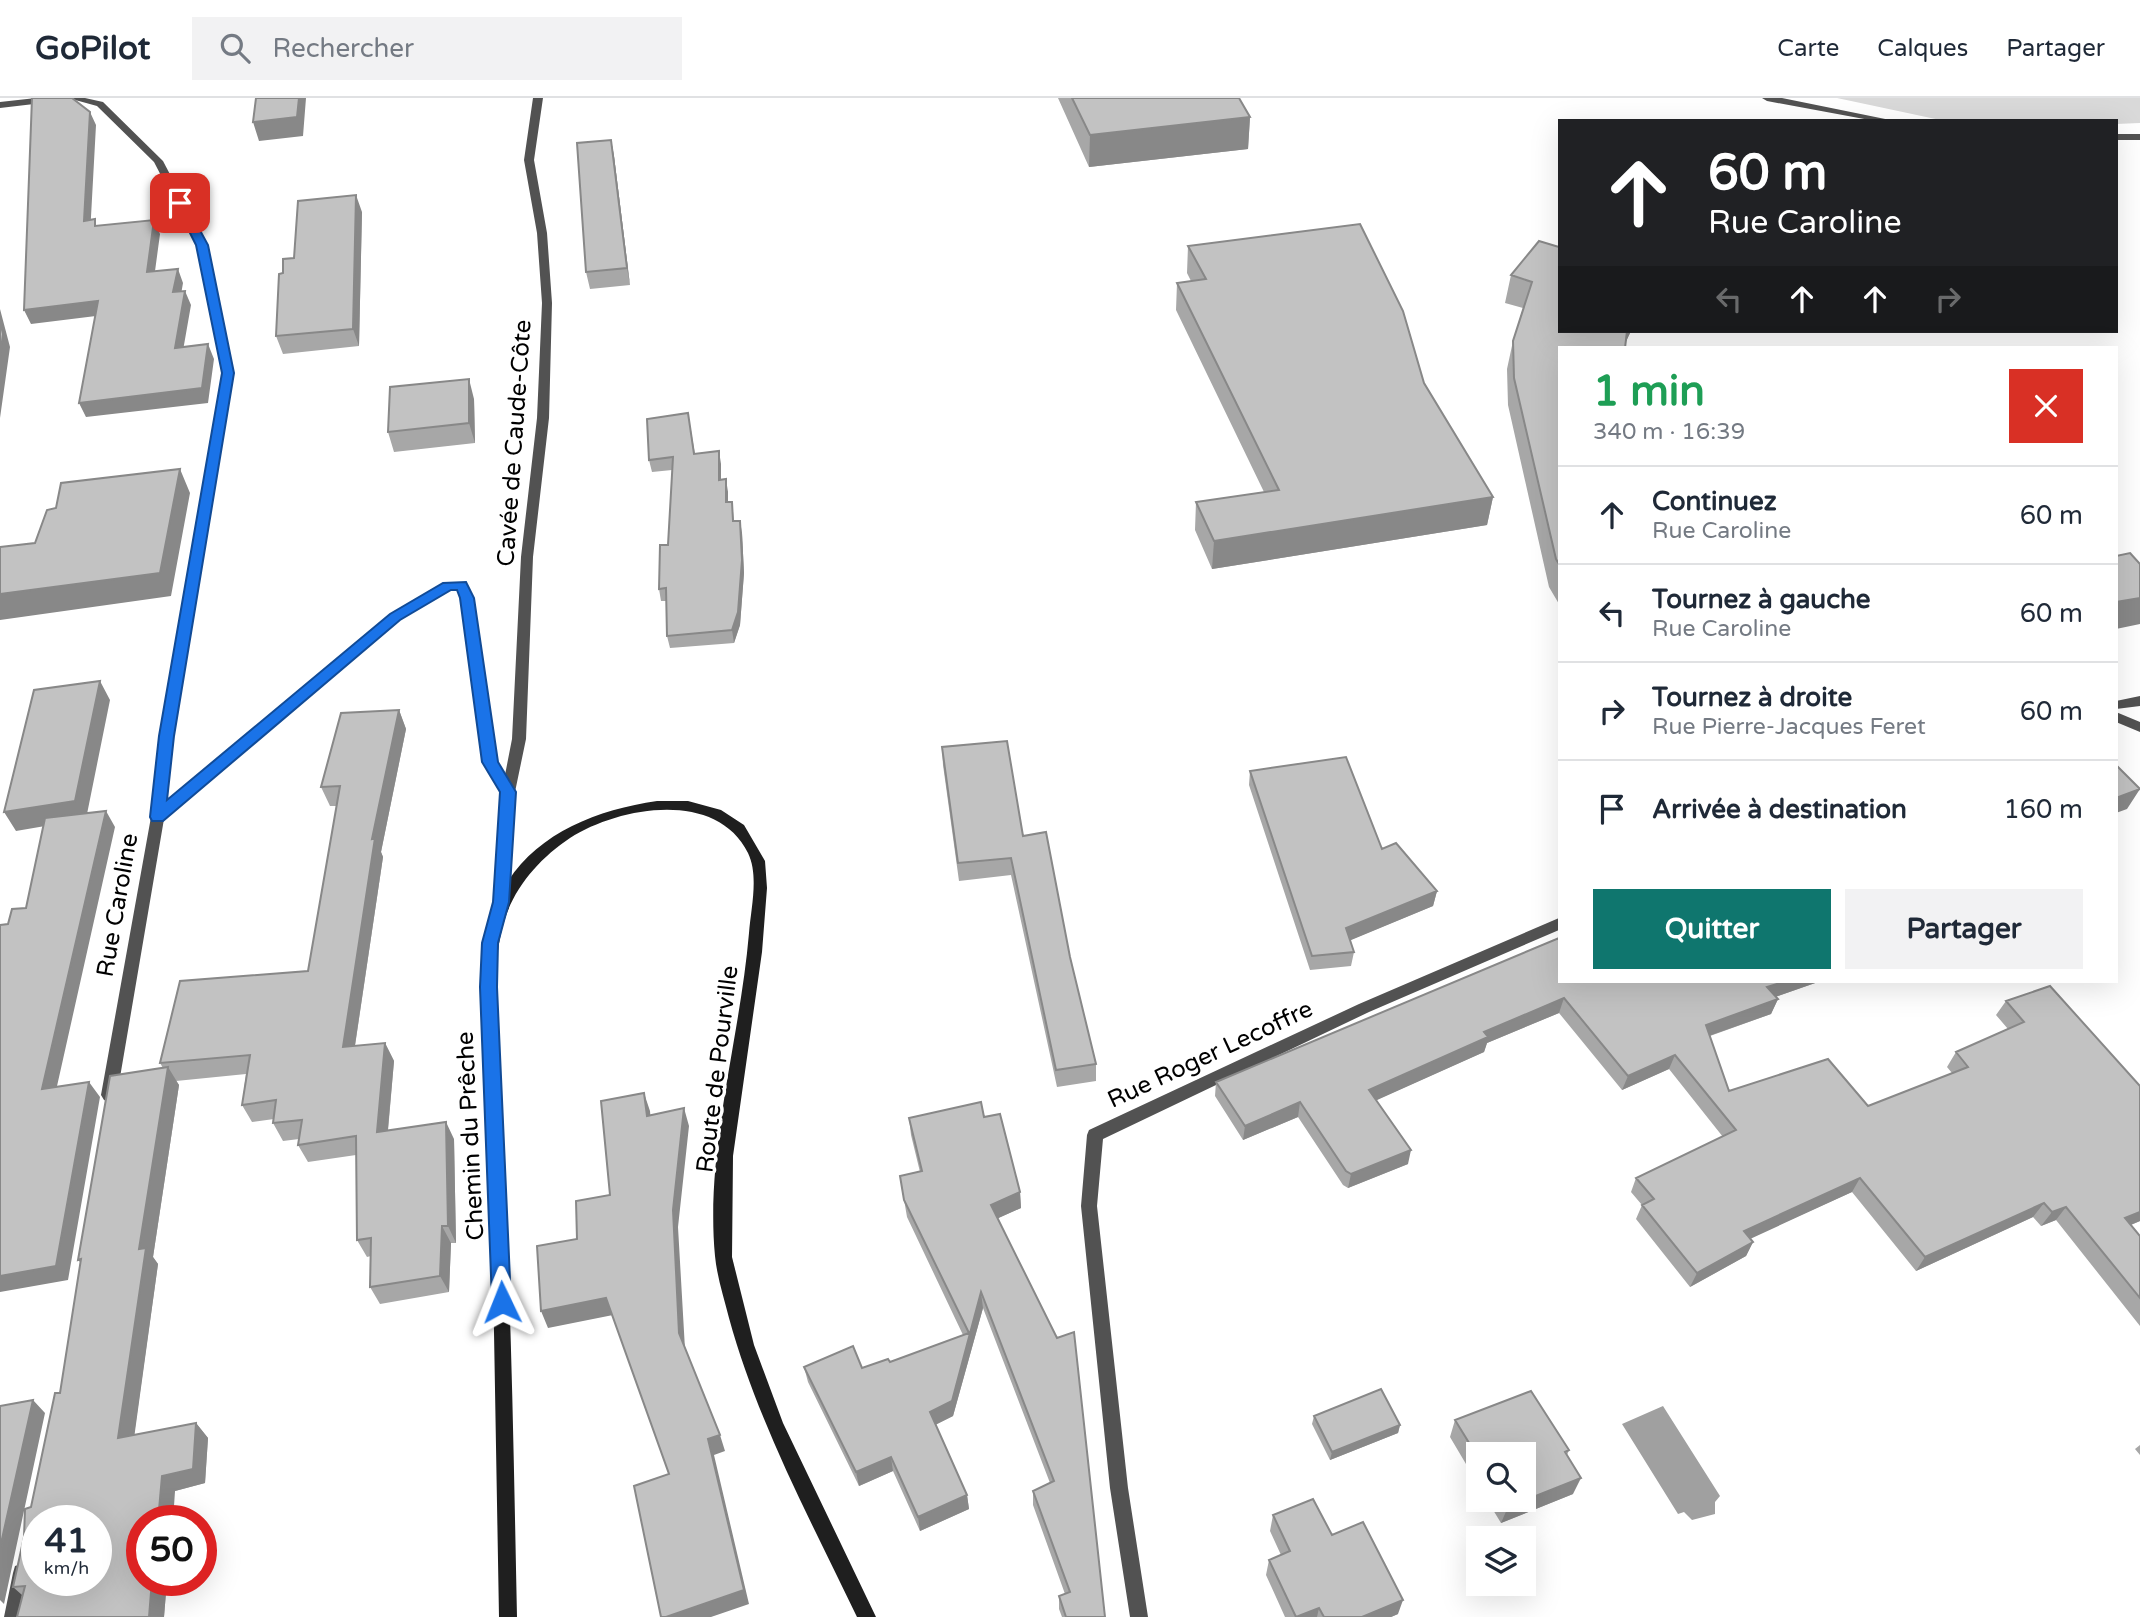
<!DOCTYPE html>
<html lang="fr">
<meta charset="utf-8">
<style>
:root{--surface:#fff;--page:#f2f2f3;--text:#1f2937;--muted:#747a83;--line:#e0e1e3;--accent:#0f766e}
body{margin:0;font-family:"Varela Round",sans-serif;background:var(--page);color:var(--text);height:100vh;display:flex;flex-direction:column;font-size:26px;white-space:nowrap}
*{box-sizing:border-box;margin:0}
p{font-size:23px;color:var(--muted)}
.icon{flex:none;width:38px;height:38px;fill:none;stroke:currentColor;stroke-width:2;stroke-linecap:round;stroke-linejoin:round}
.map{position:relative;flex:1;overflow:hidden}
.sheet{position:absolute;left:1558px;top:248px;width:560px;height:637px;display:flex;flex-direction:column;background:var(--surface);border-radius:0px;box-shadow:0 7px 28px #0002}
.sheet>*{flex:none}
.guide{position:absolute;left:1558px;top:21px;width:560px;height:214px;border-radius:0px;box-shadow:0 7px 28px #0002;background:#202124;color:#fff;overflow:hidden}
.fabs{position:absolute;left:1466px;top:1344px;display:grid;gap:14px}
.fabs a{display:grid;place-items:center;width:70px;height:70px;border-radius:0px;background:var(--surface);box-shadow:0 7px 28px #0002;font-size:35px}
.speed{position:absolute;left:21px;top:1407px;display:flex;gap:14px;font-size:35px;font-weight:700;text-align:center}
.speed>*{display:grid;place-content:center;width:91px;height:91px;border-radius:50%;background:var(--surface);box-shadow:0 7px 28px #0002;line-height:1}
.speed small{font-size:18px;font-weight:400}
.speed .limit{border:10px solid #d22;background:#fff;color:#111}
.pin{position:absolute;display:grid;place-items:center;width:60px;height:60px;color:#fff;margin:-30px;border-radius:14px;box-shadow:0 4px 10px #0006}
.me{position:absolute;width:77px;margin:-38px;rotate:358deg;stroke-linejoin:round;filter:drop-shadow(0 0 5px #0008)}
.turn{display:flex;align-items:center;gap:24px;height:147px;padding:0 35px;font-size:32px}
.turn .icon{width:91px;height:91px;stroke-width:2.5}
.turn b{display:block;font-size:49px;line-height:60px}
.lanes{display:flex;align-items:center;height:66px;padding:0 35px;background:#0003;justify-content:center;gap:35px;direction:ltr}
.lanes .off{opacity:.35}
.round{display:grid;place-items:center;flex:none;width:74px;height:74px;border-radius:0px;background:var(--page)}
.summary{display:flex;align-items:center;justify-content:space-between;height:119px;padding:0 35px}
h1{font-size:42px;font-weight:700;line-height:52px;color:#1e9e55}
.cta{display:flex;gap:14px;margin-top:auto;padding:14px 35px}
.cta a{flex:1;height:80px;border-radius:0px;background:var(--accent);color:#fff;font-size:28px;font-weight:700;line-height:80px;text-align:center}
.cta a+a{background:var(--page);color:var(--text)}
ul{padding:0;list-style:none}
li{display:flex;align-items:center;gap:21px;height:98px;padding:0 35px;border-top:2px solid var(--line)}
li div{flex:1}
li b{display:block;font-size:26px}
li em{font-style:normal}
header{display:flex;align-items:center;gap:42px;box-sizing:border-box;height:98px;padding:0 35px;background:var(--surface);border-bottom:2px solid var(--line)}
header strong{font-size:33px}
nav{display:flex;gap:38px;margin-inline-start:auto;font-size:24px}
.search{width:490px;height:63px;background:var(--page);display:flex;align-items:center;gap:18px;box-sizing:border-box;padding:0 24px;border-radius:0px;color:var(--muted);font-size:26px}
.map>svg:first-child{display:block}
.green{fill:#d9d9d9}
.water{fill:#a0a0a0}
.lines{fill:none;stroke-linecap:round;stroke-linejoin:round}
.lane{fill:#525252;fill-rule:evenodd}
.street{fill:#525252;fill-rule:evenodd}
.secondary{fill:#1f1f1f;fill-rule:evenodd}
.wall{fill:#a7a7a7}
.shaded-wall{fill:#888}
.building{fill:#c2c2c2;stroke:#888;stroke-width:2;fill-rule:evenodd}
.route{fill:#1a73e8;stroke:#114b97;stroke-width:2}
.labels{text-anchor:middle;stroke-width:7;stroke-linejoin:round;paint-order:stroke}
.street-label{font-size:24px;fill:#000;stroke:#fff}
</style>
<header>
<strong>GoPilot</strong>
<div class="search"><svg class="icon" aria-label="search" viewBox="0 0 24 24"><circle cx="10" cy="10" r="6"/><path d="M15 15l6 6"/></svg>Rechercher</div>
<nav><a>Carte</a><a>Calques</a><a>Partager</a></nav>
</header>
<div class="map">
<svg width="2140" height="1519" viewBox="0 0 2140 1519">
<rect width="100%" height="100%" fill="#fff"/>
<!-- green -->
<path class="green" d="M1837,0H2140V25L2116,26V23H1945Z"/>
<!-- water -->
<path class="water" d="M1663,1308L1720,1398L1715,1404V1416L1692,1422L1684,1414L1678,1416L1622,1326Z"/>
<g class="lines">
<!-- lane -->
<path class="lane" d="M1762,0H1782L1895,23H1875L1767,3Z
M2116,36H2140V42H2116Z
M2140,598V608L2116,611V603Z"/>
<!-- street -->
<path class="street" d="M36,0L56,1L51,4L0,10V4Z
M68,0H85L103,4L163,63L207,147L233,275L174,638L166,704L391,516L444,485L465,484L474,500L497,664L505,677L512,641L521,459L537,320L542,205L537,135L524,62L533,0H543L534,62L547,135L552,205L549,320L533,459L526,641L515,694L508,804L506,808H496L494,804L501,694L483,664L462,500L457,491L451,492L399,522L164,721L117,997L114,1002L109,1004L104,1002L101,997L151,719L160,638L223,275L197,147L154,64L97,8Z
M2116,614L2140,624V634L2116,624Z
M1559,820V832L1369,914L1103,1041L1097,1108L1128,1390L1148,1519H1130L1110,1390L1081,1108L1087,1037L1089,1032L1359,906Z
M22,1466L29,1468L31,1475L22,1519H4L13,1475L15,1468Z"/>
<!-- secondary -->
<path class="secondary" d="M657,703H688L721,712L744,727L765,763L767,790L762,854L733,1058L732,1159L754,1247L783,1325L876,1519H857C810,1421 758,1325 729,1220C724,1200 717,1179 715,1158C705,1052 740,941 749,835C751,810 759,778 748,755C716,691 619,709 570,740C540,760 514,789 504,824C491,868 497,914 499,959C501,1004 503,1049 505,1094C512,1236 514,1377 517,1519H499L493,1177L481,889C482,869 483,849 488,830C508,748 581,714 657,703Z"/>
</g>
<!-- wall -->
<path class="wall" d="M1058,0H1239L1250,19L1248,51L1089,69Z
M611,42L614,58L630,187L590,191L586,174Z
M362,114L359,248L283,256L276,238L283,175Z
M1188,148L1424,285L1493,399L1487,427L1212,471L1195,432L1196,404L1264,394L1176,212L1177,185L1191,183L1187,175Z
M1559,149V233H1631L1625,245L1559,250V506L1549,489L1508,307L1507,271L1513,243L1523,210L1505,205L1511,177Z
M474,301L475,345L394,354L388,334Z
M688,315L695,356L721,366V382L728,394V404H732L734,423L742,435L744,475L740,527L734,545L670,550L667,538L666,503H661L659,491L668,447L672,372L652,374L649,362Z
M399,612L406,631L381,754L383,759L355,948L385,945L394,963L388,1033L454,1041L456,1145H451L449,1194L380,1206L370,1189L371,1158L367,1159L357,1142L356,1057L308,1064L298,1047L299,1041L283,1043L273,1025L274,1021L252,1024L242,1007L246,976L176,983L179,987L153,1159L158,1166L134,1337L196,1325L208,1340L205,1385L175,1393L142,1482H167L164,1519H17L22,1497L13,1489L31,1409L60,1295L81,1165L78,1162L163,970L160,965L308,873L337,708H330L321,689Z
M942,649L1023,738L1070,859L1096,966V983L1057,989L1011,777L959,783L943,667Z
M1250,673L1382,751L1437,793L1433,808L1350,842L1354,854L1351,868L1310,872L1249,687Z
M1559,884H1818L1775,899L1778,901L1771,916L1710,938L1729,993L1868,1008L1952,975L1947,969L1956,954L2008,931L1996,917L2006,903L2140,988V1123L2131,1127L2140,1138V1228L2056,1122L2041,1128L2033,1119L1916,1173L1852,1094L1750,1140L1753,1144L1746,1158L1690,1189L1636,1121L1642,1107L1631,1094L1636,1080L1723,1039L1669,971L1622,992L1559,915L1487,945L1484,954L1376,1002L1408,1066L1348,1090L1343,1087L1298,1019L1243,1042L1215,998L1216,984Z
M984,1019L1020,1094L1021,1110L998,1120L1105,1519H1062L1059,1511V1498L1065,1496L1033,1407V1393L1050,1385L983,1210L953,1318L935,1327L967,1397L969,1411L920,1433L893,1373L859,1388L808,1284L804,1269L862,1270L890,1264L963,1237L907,1119L900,1078L920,1074L911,1037L909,1020Z
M1314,1318L1400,1327L1398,1335L1330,1362L1312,1326Z
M1455,1322L1569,1352L1567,1357L1573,1396L1501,1425L1487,1402H1524L1479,1356V1388L1450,1339Z
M2140,1347V1357L2135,1351Z
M1273,1417L1332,1437L1398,1516L1391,1519H1285L1266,1477L1269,1462L1281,1457L1270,1433Z"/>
<!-- shaded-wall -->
<path class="shaded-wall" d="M299,0H306L303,38L259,43L253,24Z
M90,14L96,27L90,137L84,123Z
M1250,19L1248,51L1089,69L1090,37Z
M611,42L614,58L630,187L627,170Z
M356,97L362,114L359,248L353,231Z
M154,122L160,136L153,188L147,174Z
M178,171L183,185L179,208L173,194Z
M185,193L191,207L181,264L175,250Z
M98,203L104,217L31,226L24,212Z
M0,211L10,249L0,320Z
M1626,233H1631L1623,250Z
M208,246L214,261L208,305L86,319L79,305Z
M469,281L474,301L475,345L469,325Z
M719,353L721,366V395L719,382Z
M180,371L190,395L171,498L0,522V496Z
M726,381L728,394V417L726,404Z
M1493,399L1487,427L1212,471L1214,443Z
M740,423L742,435L744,475L740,527L734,545L732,532Z
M2140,500V526L2116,531V504Z
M100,583L110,602L86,721L16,733L4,714Z
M399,612L406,631L381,754L383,759L352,967L343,949L372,741Z
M2140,691L2127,711L2116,715V700Z
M106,713L115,729L53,1006L42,991Z
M1437,793L1433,808L1344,845L1346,830Z
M1783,884H1818L1761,904L1767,889Z
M1564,900L1559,915L1487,945L1484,954L1366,1007L1369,992L1484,934Z
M1778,901L1771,916L1700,941L1706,927Z
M385,945L394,963L386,1052L377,1034Z
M1675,957L1669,971L1622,992L1628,978Z
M168,969L179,987L153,1159L158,1166L132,1355L118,1340L139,1151Z
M89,984L100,999L68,1182L0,1194V1178Z
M644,995L650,1013L652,1036L647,1018Z
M1300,1004L1298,1019L1243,1042L1245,1028Z
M684,1010L689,1028L678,1129L685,1251L679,1235L673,1112Z
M446,1024L454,1041L456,1145L448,1128Z
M1411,1052L1408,1066L1348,1090L1351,1076Z
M1860,1080L1852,1094L1737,1147L1744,1133Z
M1020,1094L1021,1110L992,1123L991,1107Z
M2044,1105L2033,1119L1916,1173L1925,1159Z
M2066,1109L2056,1122L2041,1128L2052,1114Z
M2140,1114V1123L2113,1134L2125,1120Z
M442,1128L451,1145L449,1194L440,1178Z
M1753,1144L1746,1158L1690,1189L1697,1175Z
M981,1194L983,1210L953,1318L931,1329L930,1314L952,1303Z
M606,1200L613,1217L548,1230L541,1213Z
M33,1302L45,1315L4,1506L0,1502V1450Z
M196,1325L208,1340L205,1385L175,1393L173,1423H158L162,1378Z
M1400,1327L1398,1335L1330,1362L1332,1354Z
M720,1337L725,1353L714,1357L749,1506L711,1519H666L708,1341Z
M891,1359L893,1373L859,1388L856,1374Z
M1581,1380L1573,1396L1501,1425L1508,1409Z
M967,1397L969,1411L920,1433L918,1419Z
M152,1482H167L164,1519H149Z
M1403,1502L1398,1516L1391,1519H1362Z
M1319,1510L1317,1519H1296Z"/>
<!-- building -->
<path class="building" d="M32,0H72L90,14L84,123L95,121V128L154,122L147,174L178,171L173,194L185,193L175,250L208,246L202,290L79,305L98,203L24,212Z
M256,0H299L297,19L253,24Z
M1072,0H1239L1250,19L1090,37Z
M611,42L627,170L586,174L577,45Z
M356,97L353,231L276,238L279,176L283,175V161L294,160L298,103Z
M1360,126L1403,213L1424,285L1493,399L1214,443L1196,404L1279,392L1177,185L1206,181L1188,148Z
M1539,143L1559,149V233H1627L1625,250H1559V466L1556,461L1514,280L1513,243L1532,184L1511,177Z
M0,223L3,236L0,259Z
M469,281V325L388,334L390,289Z
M688,315L694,356L719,353V382L726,381V404H732L733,423H740L742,462L738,514L732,532L667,538L666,490L659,491L660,447H668L673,359L649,362L647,321Z
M180,371L160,475L0,496V449L35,445L47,412L56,410L61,385Z
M2130,455L2140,466V500L2116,504V458Z
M100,583L75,703L4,714L34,592Z
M399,612L372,741L375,740L343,949L385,945L377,1034L446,1024L448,1128H442L440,1178L370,1189L371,1140L357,1142L356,1038L298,1047L302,1022L273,1025L276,1002L242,1007L250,957L160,965L180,883L308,873L340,688L321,689L341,615Z
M1007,643L1023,738L1046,734L1070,859L1096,966L1056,972L1011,760L958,765L942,649Z
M1346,659L1382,751L1396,745L1437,793L1346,830L1354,854L1312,858L1250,673Z
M2116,667L2140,691L2116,700Z
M106,713L42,991L89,984L56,1168L0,1178V827L8,826L12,811L26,810L45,720Z
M1559,840V884H1783L1767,889L1778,901L1706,927L1729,993L1828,961L1868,1008L1968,969L1956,954L2024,924L2006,903L2050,888L2140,988V1114L2125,1120L2140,1138V1200L2066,1109L2052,1114L2044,1105L1925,1159L1860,1080L1744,1133L1753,1144L1697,1175L1642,1107L1654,1101L1636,1080L1736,1032L1675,957L1628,978L1564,900L1484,934L1488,939L1369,992L1411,1052L1351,1076L1346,1073L1300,1004L1245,1028L1216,984Z
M168,969L139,1151L146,1150L118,1340L196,1325L193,1371L162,1378L158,1423H142V1482H152L149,1519H17L25,1488L13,1489L24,1439L25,1411L31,1409L55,1295H60L81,1161L78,1162L110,978ZM37,1423H96V1482H37Z
M644,995L647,1018L684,1010L673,1112L679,1235L720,1337L708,1341L744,1492L666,1519H661L634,1388L669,1376L606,1200L541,1213L537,1148L577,1141L576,1103L610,1097L601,1003Z
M981,1004L984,1019L1000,1016L1020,1094L991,1107L1057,1240L1074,1234L1105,1519H1066L1059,1498L1070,1494L1033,1393L1054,1383L981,1194L952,1303L930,1314L967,1397L918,1419L891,1359L856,1374L804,1269L853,1248L862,1270L888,1261L890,1264L969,1235L904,1102L900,1078L922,1073L909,1020Z
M1381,1291L1400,1327L1332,1354L1314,1318Z
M1531,1293L1569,1352L1565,1354L1581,1380L1508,1409L1503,1402H1524V1356H1479V1361L1455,1322Z
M33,1302L0,1450V1308Z
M1313,1401L1332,1437L1363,1424L1403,1502L1362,1519H1324L1319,1510L1296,1519L1269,1462L1290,1453L1273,1417Z"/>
<!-- route -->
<path class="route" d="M176,103H184L208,147L234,275L174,638L167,702L390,516L443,485L466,484L474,500L498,664L516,694L509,804L498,845L497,889L511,1204L508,1210L502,1212L495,1210L492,1204L480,889L482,845L493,804L500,694L482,664L460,500L457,492H451L400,522L163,723H152L150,719L159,638L222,275L196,147L175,105Z"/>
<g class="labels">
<!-- street labels -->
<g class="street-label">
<text transform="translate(514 345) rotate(-86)" y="8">Cavée de Caude-Côte</text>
<text transform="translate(117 807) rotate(-80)" y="8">Rue Caroline</text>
<text transform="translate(1210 956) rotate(-25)" y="8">Rue Roger Lecoffre</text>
<text transform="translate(717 971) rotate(-83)" y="8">Route de Pourville</text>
<text transform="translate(470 1038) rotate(-93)" y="8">Chemin du Prêche</text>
</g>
</g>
</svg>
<div class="fabs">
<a><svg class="icon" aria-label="search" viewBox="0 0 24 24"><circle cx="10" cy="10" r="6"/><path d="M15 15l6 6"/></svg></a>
<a><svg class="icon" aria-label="layers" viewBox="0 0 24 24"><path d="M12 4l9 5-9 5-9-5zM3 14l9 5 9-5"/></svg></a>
</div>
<div class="speed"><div>41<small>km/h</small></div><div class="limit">50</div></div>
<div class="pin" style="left:180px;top:105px;background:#d93025"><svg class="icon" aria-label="arrive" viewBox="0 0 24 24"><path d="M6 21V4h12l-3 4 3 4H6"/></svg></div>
<svg class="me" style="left:502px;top:1204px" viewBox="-20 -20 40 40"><path d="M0-17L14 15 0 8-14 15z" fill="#1a73e8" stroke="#fff" stroke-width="4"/></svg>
<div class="guide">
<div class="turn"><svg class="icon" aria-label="ahead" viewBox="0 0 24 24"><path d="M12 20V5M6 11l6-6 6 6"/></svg><div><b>60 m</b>Rue Caroline</div></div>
<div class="lanes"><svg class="icon off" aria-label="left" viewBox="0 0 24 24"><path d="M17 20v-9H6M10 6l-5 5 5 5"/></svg><svg class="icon" aria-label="ahead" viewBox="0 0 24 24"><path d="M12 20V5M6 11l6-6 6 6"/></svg><svg class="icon" aria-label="ahead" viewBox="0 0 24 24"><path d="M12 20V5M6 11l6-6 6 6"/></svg><svg class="icon off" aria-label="right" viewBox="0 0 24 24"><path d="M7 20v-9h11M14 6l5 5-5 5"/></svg></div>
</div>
<section class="sheet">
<div class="summary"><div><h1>1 min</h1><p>340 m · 16:39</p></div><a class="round" style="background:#d93025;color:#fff"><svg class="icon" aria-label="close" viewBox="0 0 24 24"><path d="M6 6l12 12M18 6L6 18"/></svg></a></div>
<ul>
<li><svg class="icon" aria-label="ahead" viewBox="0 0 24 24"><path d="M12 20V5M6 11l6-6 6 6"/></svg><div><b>Continuez</b><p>Rue Caroline</p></div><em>60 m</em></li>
<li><svg class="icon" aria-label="left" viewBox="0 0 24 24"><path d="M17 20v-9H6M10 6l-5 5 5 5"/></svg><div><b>Tournez à gauche</b><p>Rue Caroline</p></div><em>60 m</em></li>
<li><svg class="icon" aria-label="right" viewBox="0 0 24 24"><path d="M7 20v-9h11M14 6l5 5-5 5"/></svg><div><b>Tournez à droite</b><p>Rue Pierre-Jacques Feret</p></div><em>60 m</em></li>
<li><svg class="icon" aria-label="arrive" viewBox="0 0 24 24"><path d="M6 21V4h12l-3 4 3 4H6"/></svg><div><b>Arrivée à destination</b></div><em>160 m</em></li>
</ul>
<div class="cta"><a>Quitter</a><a>Partager</a></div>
</section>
</div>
